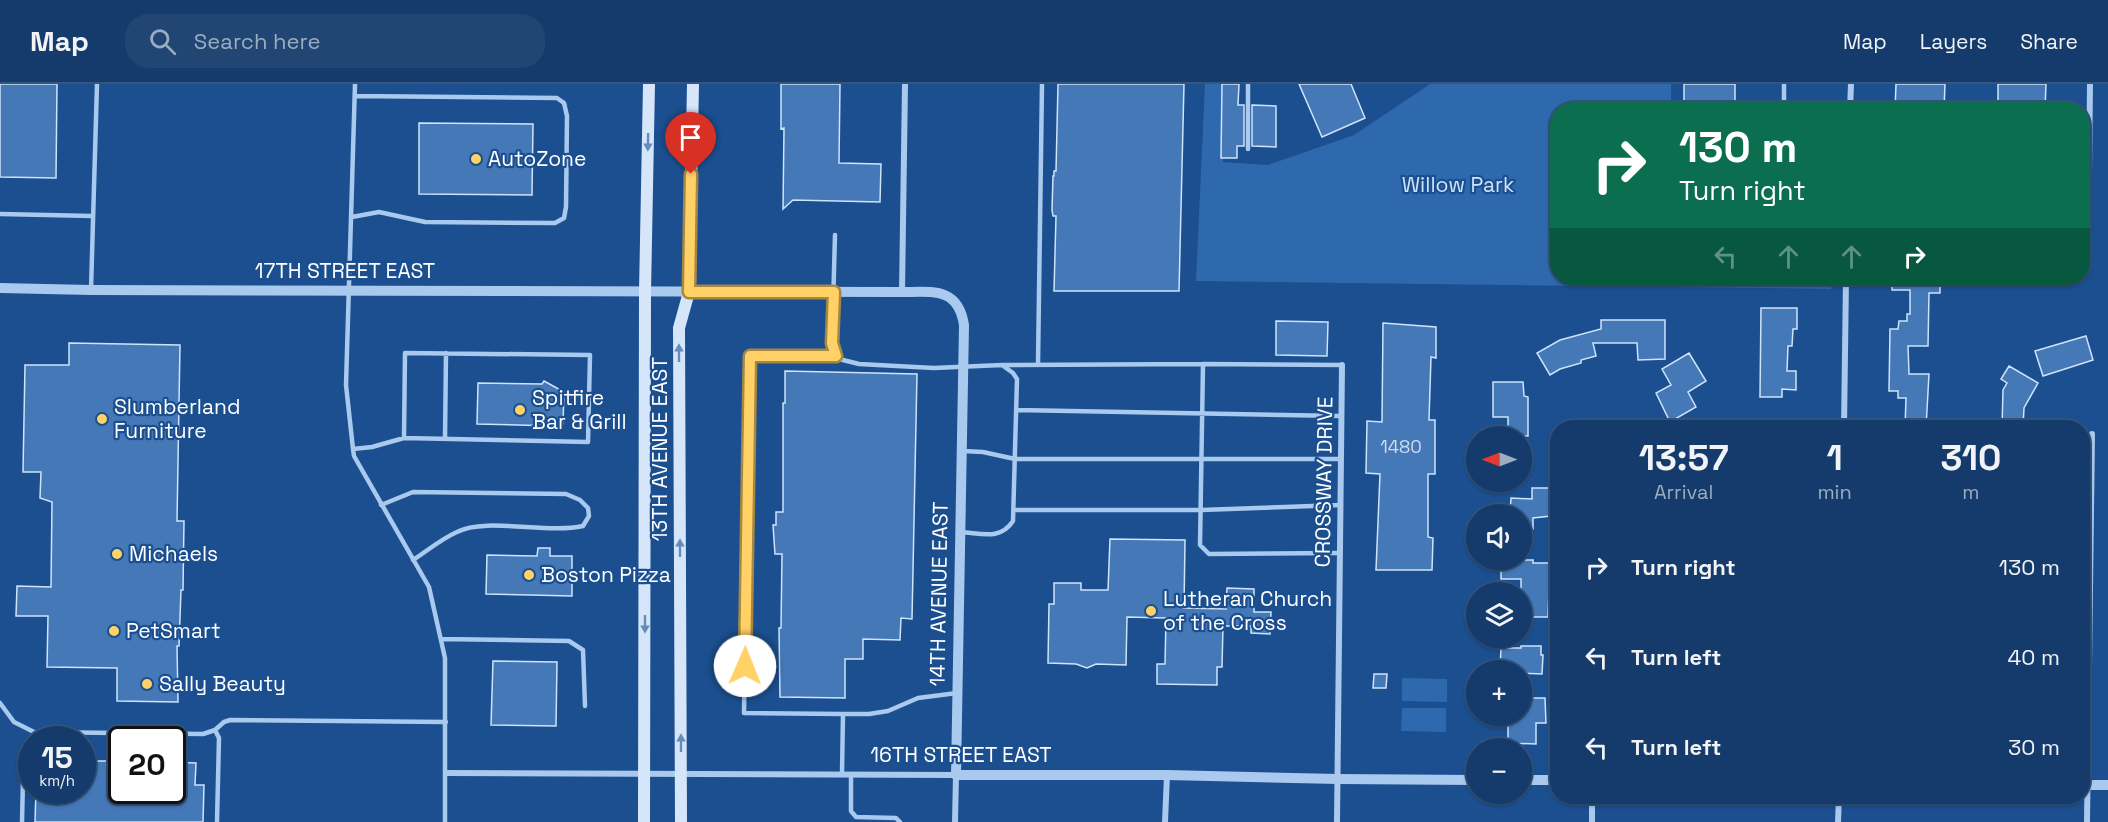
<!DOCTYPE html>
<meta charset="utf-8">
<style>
:root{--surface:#143b6b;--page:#214673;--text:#f1f3f6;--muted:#9dadc1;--line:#33557e}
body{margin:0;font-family:"Space Grotesk",sans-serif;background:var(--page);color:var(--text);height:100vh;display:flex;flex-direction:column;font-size:22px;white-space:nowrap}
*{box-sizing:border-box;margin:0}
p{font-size:20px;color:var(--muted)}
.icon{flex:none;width:33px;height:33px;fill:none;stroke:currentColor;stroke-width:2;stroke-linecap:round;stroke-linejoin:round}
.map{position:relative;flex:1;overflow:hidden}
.details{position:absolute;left:1550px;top:336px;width:540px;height:384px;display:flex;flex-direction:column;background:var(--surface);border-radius:24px;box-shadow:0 2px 4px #0004,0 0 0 2px var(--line)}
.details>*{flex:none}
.top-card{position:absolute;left:1550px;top:18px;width:540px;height:183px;border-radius:24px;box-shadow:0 2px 4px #0004,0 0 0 2px var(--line);background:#0b6e4f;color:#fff;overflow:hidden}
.needle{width:39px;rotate:270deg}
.fabs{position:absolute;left:1466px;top:342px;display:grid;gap:12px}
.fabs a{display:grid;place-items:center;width:66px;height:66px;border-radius:50%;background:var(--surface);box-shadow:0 2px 4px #0004,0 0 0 2px var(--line);font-size:30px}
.speed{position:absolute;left:18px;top:642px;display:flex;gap:12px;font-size:30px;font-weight:700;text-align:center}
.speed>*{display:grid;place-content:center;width:78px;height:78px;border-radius:50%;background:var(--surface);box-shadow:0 2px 4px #0004,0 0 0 2px var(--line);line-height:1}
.speed small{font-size:15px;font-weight:400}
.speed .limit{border:3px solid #111;border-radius:9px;background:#fff;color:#111}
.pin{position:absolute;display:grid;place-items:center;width:51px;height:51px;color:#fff;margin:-62px -26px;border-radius:50% 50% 50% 0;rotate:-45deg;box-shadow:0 0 6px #0007}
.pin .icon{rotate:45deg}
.me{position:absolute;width:66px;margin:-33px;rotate:1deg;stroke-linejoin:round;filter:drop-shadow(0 0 4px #0008)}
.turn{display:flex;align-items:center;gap:21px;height:126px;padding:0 30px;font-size:27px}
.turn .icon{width:78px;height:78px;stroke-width:2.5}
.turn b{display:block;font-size:42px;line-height:51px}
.lanes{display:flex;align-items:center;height:57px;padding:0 30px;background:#0003;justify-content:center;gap:30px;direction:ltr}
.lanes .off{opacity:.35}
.eta{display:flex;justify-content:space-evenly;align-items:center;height:102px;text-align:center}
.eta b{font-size:36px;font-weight:700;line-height:42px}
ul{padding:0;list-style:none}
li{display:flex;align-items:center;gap:18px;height:90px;padding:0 30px}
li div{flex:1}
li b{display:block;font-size:22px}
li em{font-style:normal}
header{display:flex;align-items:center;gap:36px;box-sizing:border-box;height:84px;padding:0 30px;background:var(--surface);border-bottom:2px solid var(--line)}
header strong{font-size:28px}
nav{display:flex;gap:33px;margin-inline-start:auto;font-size:21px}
.search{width:420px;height:54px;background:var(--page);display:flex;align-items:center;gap:15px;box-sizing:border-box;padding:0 21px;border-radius:24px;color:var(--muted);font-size:22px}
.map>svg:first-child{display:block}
.green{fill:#2e69ad}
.building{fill:#4478b7;stroke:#cfe3fa;stroke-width:1.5}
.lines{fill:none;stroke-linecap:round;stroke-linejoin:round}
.service{stroke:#a9c9ee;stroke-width:4.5}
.minor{stroke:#a9c9ee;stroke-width:6}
.tertiary{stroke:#a9c9ee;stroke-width:10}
.secondary{stroke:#d6e6fa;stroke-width:12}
.oneway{fill:#668bba}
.route-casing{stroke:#a68842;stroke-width:15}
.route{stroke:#ffd166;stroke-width:10}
.poi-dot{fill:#ffd166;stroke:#1b4f8f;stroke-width:2}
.labels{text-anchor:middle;stroke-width:4.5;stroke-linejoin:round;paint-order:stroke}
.number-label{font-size:18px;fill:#d0dded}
.poi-label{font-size:21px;fill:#fff;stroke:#1b4f8f;text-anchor:start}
.park-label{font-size:21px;fill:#cfe3fa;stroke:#1b4f8f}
.street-label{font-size:21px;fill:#fff;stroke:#1b4f8f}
</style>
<header>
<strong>Map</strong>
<div class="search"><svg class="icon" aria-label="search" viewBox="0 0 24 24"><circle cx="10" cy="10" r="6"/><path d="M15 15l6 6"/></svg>Search here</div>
<nav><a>Map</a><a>Layers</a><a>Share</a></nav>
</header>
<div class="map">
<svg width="2108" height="738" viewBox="0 0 2108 738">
<rect width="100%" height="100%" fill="#1b4f8f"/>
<!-- green -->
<path class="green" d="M1205,0H1224L1223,78L1268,81L1354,51L1430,0H1671V25L1557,26V194H1832L1831,205L1196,197Z
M1402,594L1447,595V618L1402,617Z
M1402,624H1446V648L1401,647Z"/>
<!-- building -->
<path class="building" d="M0,0H57L56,94L0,93Z
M781,0H840L839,79L881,80L880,118L793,116L783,125L784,44L781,45Z
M1058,0H1184L1179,207H1054L1056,132H1053L1052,126L1053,92H1054V87H1056Z
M1222,0H1239L1238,21H1244V62H1237V74H1221Z
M1299,0H1351L1365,34L1322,53Z
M1684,0H1735V26H1684Z
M1896,0H1945L1944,26H1895Z
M1998,0H2046L2045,26H1998Z
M1252,21L1276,22V63L1252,62Z
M419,39L533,40L532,111L419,110Z
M1892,194H1940V209H1929L1928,262H1908L1909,290H1929L1926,344H1905L1906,314H1898V307H1889L1890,245H1898L1899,237H1907V230H1910V206H1892Z
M1761,224H1797V245H1793L1792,262H1788L1787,287H1796V306L1782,305V313H1760Z
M1601,236H1665V275L1638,276L1637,259H1593L1596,272L1581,276V279L1560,285L1550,291L1537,269L1560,256L1601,245Z
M1276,237L1328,238L1327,272L1276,271Z
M1383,239L1436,243V274L1431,273L1429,336H1435V390H1428V453L1433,454L1432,486H1376L1380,390L1366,389L1367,337L1382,338Z
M2086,252L2093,276L2043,292L2035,267Z
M69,259L180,261L177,437H184L183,506H181L179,562H177L178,618L117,617V584L47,583L48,532H16L17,502L51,503L52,418L40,414L41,388H23L25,281H69Z
M1689,269L1706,297L1688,308L1696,323L1670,338L1656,309L1671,301L1662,285Z
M2009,282L2038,299L2024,324L2023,343H2002L2003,306L2007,299L2001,295Z
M785,287L917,290L912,535L901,534L900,556L863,555V575H845V614L780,613L779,544H781L782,470H775L773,441H776V428H783V319H785Z
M544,297L564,308L563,340H555V342L477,340L478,299L542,300Z
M1493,298H1523L1524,312L1528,313V352H1508V333H1493Z
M1532,404H1551V432L1533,434V445H1521V430L1510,429L1511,414L1532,415Z
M1110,455L1185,456L1184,524L1226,525L1227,504L1254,505V528H1271L1270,550L1251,549V542H1223L1222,583H1217V601L1157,600V580H1165L1166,534L1127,533L1126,581L1096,580L1087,584L1076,580L1048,579L1049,520H1054V499H1081V506H1108Z
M538,464H550V472H572V512L486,510L487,471L537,472Z
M1505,476H1533V479H1550L1548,533H1521V495H1501V482H1505Z
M1521,562H1541V571H1543L1542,590L1521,589V586H1500L1501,564H1521Z
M493,577L557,578L556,642L491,641Z
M1374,590H1387L1386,604H1373Z
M1521,614H1545L1546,639H1536V660L1508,659V632H1521Z
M82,677H122V706H172V678L196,679L195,701H204L203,738H35L36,706H82Z"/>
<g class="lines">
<!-- service -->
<path class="service" d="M355,0L346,301L353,365L354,372L429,503L445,574V738
M1784,26V0
M1248,65V0
M0,130L93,132
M352,133L379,128L425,138L555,139L564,134L566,123L567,32L564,19L557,14L355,12
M835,151L832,259L834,268L839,275L859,280L934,284L1002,281L1013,289L1017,295L1013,437C1000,457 981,449 960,448
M91,206L97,0
M836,272H750L744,629L843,630
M1038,280L1042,0
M1203,280L1342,281
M1002,281L1203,280L1200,461L1209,470L1340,469
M1016,326L1341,332
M445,355L446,269
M353,365L372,363L404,354L588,358L590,271L405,269L404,354
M963,367L983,368L1015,375H1341
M381,421L413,408L566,410L580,416L588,424L589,432L583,442C547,450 485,433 457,448C441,455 427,467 413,476
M1014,426H1201L1341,421
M441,555L569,557L583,566L585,622
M0,619L14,638L34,648L203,650L215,646L224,638L230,636L446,638
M215,646L219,654L217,738
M842,690L843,630H869L888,627L918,614L957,609
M851,690V727L856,733L896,734L900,738
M22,738L23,695L32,657"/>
<!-- minor -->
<path class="minor" d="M1850,26L1851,0
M2089,90L2090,0
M902,208L905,0
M1844,344L1846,194
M446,689L956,691L955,738
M1165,738L1167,691
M1337,738L1342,281
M1592,738V712
M1838,738L1839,712
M2087,738L2092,350"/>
<!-- tertiary -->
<path class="tertiary" d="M0,204L91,206L902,208C933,208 958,203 964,241L956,691H1167L1338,695L1476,696
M1521,696H1557
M2082,701H2108"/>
<!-- secondary -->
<path class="secondary" d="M644,738L645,208L649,0
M681,738L679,244L689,208L693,0"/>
</g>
<!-- one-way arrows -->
<defs><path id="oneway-solid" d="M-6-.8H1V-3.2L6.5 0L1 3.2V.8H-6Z" transform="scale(1.5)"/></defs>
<g class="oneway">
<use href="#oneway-solid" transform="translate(648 58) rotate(91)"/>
<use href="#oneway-solid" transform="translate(679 269) rotate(-90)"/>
<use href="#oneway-solid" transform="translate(680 464) rotate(-90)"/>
<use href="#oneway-solid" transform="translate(645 540) rotate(90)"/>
<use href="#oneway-solid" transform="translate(681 659) rotate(-90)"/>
</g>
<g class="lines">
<defs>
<path id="route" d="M691,90L689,208H834L832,259L836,272H750L745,582"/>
</defs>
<!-- route casing -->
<use href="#route" class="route-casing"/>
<!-- route -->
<use href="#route" class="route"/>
</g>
<!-- markers -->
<g class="poi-dot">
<circle cx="476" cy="75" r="6"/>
<circle cx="520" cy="326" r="6"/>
<circle cx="102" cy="335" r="6"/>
<circle cx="117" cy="470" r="6"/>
<circle cx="529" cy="491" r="6"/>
<circle cx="1151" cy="527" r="6"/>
<circle cx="114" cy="547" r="6"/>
<circle cx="147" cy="600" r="6"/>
</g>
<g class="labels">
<!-- number labels -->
<g class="number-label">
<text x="1401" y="369">1480</text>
</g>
<!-- poi labels -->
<g class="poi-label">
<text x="488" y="82">AutoZone</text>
<text x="532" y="321">Spitfire<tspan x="532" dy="24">Bar &amp; Grill</tspan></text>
<text x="114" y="330">Slumberland<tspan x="114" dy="24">Furniture</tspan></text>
<text x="129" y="477">Michaels</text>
<text x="541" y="498">Boston Pizza</text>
<text x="1163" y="522">Lutheran Church<tspan x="1163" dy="24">of the Cross</tspan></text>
<text x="126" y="554">PetSmart</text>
<text x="159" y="607">Sally Beauty</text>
</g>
<!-- park labels -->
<g class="park-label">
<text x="1458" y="108">Willow Park</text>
</g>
<!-- street labels -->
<g class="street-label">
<text x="345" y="194">17TH STREET EAST</text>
<text transform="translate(660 365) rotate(-90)" y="7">13TH AVENUE EAST</text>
<text transform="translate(1324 398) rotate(-89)" y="7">CROSSWAY DRIVE</text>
<text transform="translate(939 510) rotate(-89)" y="7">14TH AVENUE EAST</text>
<text x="961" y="678">16TH STREET EAST</text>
</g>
</g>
</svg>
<div class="fabs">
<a><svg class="needle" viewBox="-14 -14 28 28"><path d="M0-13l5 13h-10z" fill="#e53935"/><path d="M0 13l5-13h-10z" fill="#9dadc1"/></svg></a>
<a><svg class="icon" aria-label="sound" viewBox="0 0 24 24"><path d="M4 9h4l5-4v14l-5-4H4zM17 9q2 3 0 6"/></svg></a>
<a><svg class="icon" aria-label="layers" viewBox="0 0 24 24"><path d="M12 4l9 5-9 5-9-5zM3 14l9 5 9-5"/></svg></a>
<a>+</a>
<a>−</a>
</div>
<div class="speed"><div>15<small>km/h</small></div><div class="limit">20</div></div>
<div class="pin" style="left:691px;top:90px;background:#d93025"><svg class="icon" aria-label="arrive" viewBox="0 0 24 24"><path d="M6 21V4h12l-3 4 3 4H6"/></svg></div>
<svg class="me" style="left:745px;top:582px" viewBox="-20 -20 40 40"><circle r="19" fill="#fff"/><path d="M0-13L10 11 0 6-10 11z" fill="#ffd166"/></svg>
<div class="top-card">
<div class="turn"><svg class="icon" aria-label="right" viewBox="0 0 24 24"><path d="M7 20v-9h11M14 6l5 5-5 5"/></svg><div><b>130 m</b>Turn right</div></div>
<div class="lanes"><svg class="icon off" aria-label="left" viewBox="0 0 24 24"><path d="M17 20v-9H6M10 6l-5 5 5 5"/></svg><svg class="icon off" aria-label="ahead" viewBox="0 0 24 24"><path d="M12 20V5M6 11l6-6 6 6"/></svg><svg class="icon off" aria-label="ahead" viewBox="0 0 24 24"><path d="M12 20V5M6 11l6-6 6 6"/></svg><svg class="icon" aria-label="right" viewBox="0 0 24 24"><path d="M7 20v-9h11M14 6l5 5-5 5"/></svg></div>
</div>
<section class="details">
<div class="eta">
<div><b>13:57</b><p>Arrival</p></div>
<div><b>1</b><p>min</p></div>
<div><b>310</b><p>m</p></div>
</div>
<ul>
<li><svg class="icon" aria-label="right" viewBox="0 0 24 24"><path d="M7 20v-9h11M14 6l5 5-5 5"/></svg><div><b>Turn right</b></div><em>130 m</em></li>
<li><svg class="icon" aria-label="left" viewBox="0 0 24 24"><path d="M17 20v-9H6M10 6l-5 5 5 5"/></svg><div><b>Turn left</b></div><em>40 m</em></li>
<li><svg class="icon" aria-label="left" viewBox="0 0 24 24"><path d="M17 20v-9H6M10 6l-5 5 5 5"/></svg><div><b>Turn left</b></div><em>30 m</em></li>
</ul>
</section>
</div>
